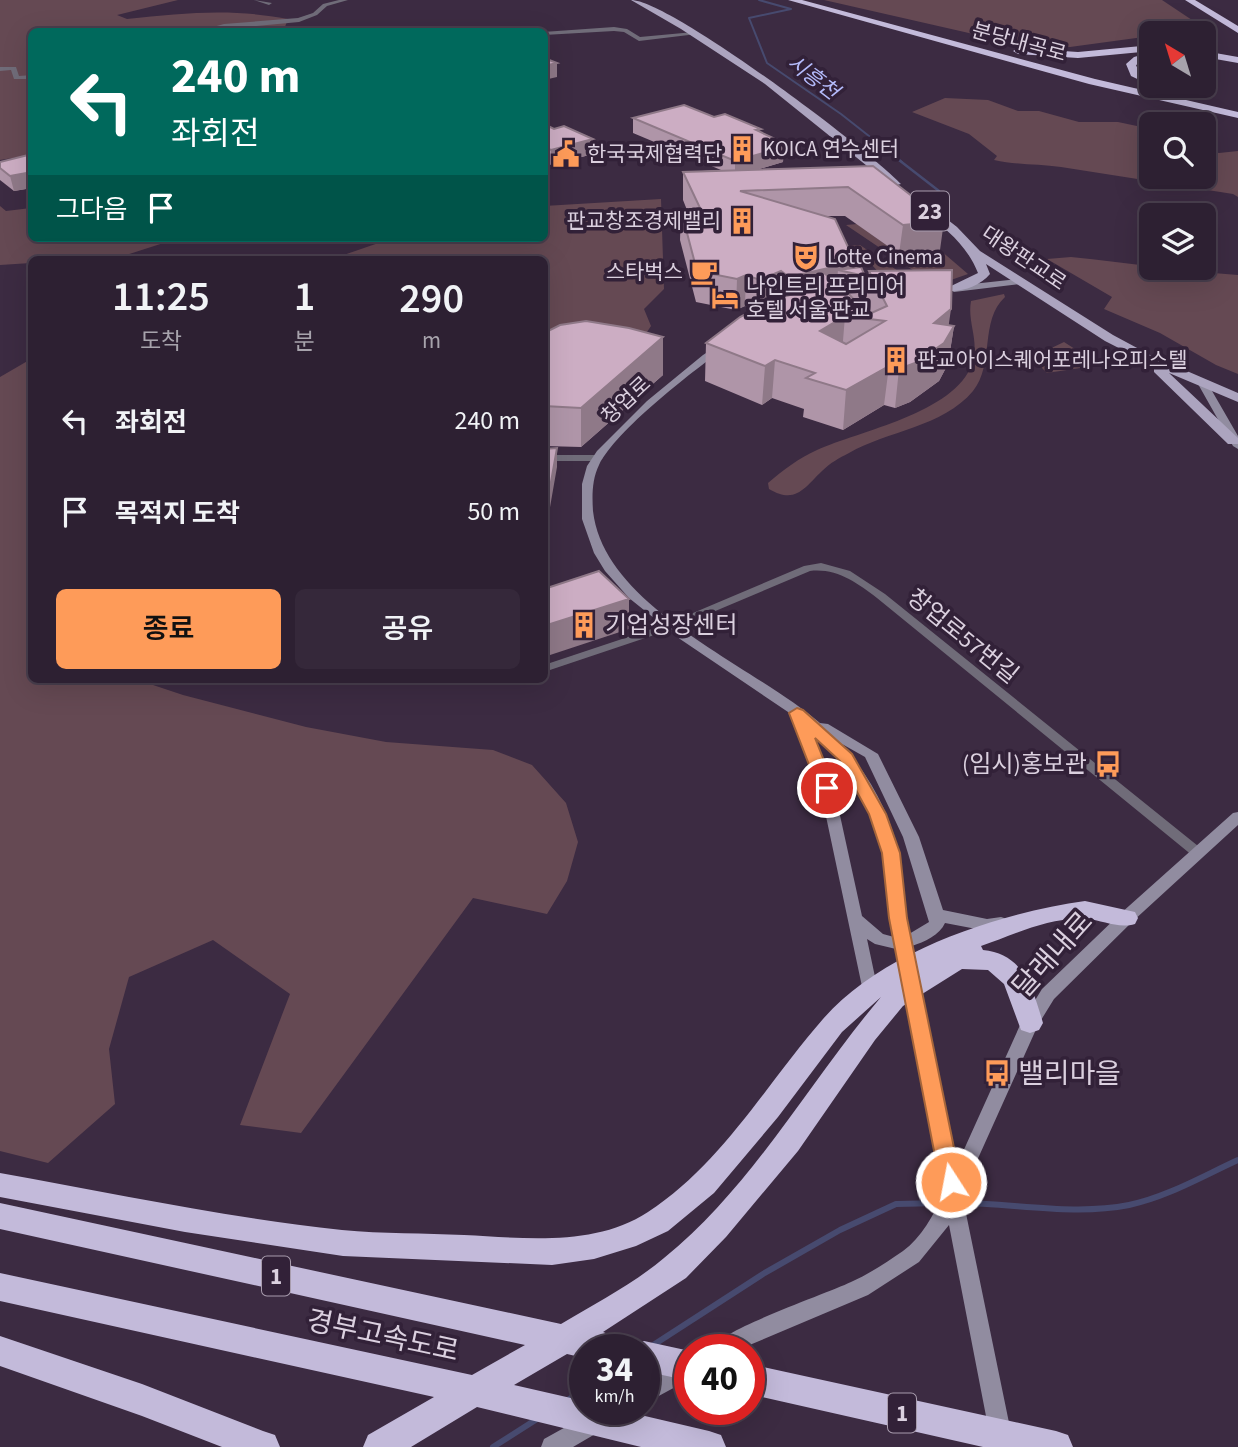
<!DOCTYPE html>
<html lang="ko">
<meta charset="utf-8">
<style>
:root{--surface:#2d2032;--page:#35283a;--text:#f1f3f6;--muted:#a7a3ac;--line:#483e4d;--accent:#fe9b59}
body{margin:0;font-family:"Source Sans 3","Noto Sans KR",sans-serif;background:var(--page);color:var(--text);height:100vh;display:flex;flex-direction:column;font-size:26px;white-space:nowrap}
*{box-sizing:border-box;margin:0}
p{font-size:23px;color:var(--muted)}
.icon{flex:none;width:38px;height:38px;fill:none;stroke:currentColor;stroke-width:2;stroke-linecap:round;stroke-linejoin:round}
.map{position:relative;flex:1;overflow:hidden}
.panel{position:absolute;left:28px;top:256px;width:520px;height:427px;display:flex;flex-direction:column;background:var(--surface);border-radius:10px;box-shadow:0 7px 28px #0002,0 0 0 2px var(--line)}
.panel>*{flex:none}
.top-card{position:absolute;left:28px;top:28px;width:520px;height:214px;border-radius:10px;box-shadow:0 7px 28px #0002,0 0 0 2px var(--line);background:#00695c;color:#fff;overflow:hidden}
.needle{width:46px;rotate:322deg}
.buttons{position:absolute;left:1139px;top:21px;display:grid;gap:14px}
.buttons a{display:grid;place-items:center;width:77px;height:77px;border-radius:10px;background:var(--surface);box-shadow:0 7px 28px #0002,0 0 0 2px var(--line);font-size:35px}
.speed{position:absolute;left:569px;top:1334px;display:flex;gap:14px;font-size:35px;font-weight:700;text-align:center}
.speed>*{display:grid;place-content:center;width:91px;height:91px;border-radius:50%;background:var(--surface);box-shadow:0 7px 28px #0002,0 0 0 2px var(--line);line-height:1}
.speed small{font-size:18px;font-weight:400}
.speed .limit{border:10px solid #d22;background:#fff;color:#111}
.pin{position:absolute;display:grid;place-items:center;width:60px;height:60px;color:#fff;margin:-30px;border:4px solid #fff;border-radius:50%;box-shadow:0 2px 7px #0007}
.me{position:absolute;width:77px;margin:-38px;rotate:349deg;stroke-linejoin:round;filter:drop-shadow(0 0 5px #0008)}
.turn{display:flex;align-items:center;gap:24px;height:147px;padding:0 28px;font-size:32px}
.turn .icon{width:91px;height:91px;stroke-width:2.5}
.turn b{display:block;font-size:49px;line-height:60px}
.then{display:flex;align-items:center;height:66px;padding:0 28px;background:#0003;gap:14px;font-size:26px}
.eta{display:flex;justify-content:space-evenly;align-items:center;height:119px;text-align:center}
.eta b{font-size:42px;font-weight:600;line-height:49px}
.action{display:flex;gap:14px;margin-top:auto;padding:14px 28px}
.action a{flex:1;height:80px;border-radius:10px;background:var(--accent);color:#111;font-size:28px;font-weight:600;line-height:80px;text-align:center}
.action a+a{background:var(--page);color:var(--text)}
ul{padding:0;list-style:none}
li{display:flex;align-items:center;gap:21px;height:91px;padding:0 28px}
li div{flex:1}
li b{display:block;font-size:26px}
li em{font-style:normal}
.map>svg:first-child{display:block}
.green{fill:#654953}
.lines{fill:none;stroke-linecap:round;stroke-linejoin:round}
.stream-far2{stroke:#474a6f;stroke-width:2}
.stream-far1{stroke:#474a6f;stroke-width:2.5}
.stream{stroke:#474a6f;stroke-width:6}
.street{fill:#706c79;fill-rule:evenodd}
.secondary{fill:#918ca0;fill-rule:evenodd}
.primary{fill:#aca4bf;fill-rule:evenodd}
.highway{fill:#c3bada;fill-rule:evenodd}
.wall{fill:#af95a8}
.shaded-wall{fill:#8f7988}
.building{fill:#ccadc3;stroke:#8f7988;stroke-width:2;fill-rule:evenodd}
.route{fill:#fe9b59;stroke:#a5653a;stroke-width:2}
.labels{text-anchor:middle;stroke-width:7;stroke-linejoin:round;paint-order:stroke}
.far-street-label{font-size:21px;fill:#dbd0df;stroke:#322138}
.far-water-label{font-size:21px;font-style:italic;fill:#b4bbfb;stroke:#322138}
.far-poi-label{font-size:21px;fill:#dbd0df;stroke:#322138;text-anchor:start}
.shield{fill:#322138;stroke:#a89cad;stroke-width:2}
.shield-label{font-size:23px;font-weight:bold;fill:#dbd0df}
.poi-label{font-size:24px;fill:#dbd0df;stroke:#322138;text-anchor:start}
.street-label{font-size:24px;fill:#dbd0df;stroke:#322138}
.near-street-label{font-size:28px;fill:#dbd0df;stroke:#322138}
.near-poi-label{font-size:28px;fill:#dbd0df;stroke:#322138;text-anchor:start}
</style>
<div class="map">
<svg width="1238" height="1447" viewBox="0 0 1238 1447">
<rect width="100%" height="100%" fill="#3c2b42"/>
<!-- green -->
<path class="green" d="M0,0H178L117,15L127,19C185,13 230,8 288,19L283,32H32L31,155L0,160Z
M824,0H1162L1210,32L1152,33L1151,36L1070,47L1027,43L982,36Z
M945,98L988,100L1018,111H1039L1079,122H1118L1151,129L1152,177H1204V150L1219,153L1238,151V197L1233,194L1061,167C1038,164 1017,165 994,160L997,156L969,134L912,112Z
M661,199L664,289L644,309L651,326L645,335L544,368V259H332L393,238H544V206Z
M0,206L6,211L31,208L32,238H179L120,257L32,259L31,263L0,265Z
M857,224L899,254L940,250L968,274L951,280L929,281L846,225Z
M860,245L917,284L891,286L862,254L845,255L873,289L856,291L835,247Z
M1071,257C1129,263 1180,271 1238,275V374L1216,365L1160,333L1104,309L1112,297L1047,259Z
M1004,294L1005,297C979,321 995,364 973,391C943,427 887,431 849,453C839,458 830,463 822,471C805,487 796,505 769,489L768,483C783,470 799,458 817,450C859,431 955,413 972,364C980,341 967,323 971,301Z
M1064,342L1100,365L1047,373L1039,365L1041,353Z
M31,359L32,679H135L183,695L306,727L386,742L493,750L532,765L566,803L578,842L567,881L547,914L473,898L301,1133L240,1125L290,994L213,940L129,977L109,1049L115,1104L48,1163L0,1151V377Z"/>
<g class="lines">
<!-- stream-far2 -->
<path class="stream-far2" d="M759,0L791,9L749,18L767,63L841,114L902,162"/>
<!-- stream-far1 -->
<path class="stream-far1" d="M899,160L939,191"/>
<!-- stream -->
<path class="stream" d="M958,1203C1014,1203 1073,1216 1129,1205C1167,1197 1203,1176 1238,1160
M644,1351L763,1274L840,1230L896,1204L942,1203
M568,1400L584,1389
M493,1447L537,1419"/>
<!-- street -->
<path class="street" d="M254,0L272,3L269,5Z
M339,0H348L327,6L317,15L299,22L195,32L224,24L298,18L313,13L323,4Z
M614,27L627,29L640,37L694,32L697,34L639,41L624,32L614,31L544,35L543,32Z
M0,67H16L19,76L32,75V79H14L11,70L0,71Z
M544,455H598L603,458L598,461H544Z
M821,563L850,571L885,594L1203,850L1205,853L1203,856H1193L877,598C857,583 837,568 810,571L675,628L544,672V665L667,624L804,566Z"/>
<!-- secondary -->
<path class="secondary" d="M1018,279L1023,282L1021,284L954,292L949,289L954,286Z
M720,344L725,347L723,349C690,374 617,429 599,465C592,479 592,496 593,511C604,608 753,665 820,723L828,724L878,754L919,837L943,910L987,919L1001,917L1007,919L1009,923L1007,927L987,931L945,923C940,935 924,942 912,946L957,1165L1021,1023L1042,989L1120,914L1233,813L1238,812V825L1132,922L1054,999L1038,1025L962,1194L1014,1447H992L949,1225L919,1262L868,1295L740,1349H711C719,1330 826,1294 851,1282C869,1274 887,1262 903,1251C921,1238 934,1215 943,1194L896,949L875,944L867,939L878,991L876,996L870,997L864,996L820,788L791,714L680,639L629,598L605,571L594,553L582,519V484L587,466L597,451L647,401L703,355ZM810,729C849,763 877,810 885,862C888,887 889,912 894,937L883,934L862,916L834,788ZM842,744L865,757L903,837L929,922L909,934C904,909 904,884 900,859C892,816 870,777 842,744Z
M1203,381L1208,384L1238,436V449L1233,446L1198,384Z
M688,1358L690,1379L644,1404V1382Z
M598,1409H629L626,1416L573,1447H541L544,1439Z"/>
<!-- primary -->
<path class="primary" d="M631,0C670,0 869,150 901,184L892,186L765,84L681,29Z
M922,206H930L957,227L980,251L1113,335L1152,356L1238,393V402L1169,373L1238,438V444H1228L1154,372V366L1105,341L986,264L990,274C981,285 963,292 949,291V287L978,273C967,245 946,229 922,210Z"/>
<!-- highway -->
<path class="highway" d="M788,0H802L1095,79L1238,112V118L1089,84Z
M1185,0H1195L1238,26V33Z
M1152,45V51L1078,58L1018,54L1013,51L1018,48L1078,52Z
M1204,51L1238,57V63L1204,57Z
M1152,52V58L1136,65L1139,72L1152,79V86L1131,76L1126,64L1134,57Z
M1085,901L1135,912L1138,918L1135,924C1118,929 1103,920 1086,919C1051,916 1013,935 981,946L983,950C1024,954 1033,989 1043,1023L1039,1030L1030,1033L1021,1030L1004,984L988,970L962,969L903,1006L875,1040L798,1151L726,1237L686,1278L603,1332L622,1339L627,1349H584V1358L567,1354L514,1385L584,1401V1409H615L709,1431L721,1435L726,1447H641L477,1407L411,1447H363L368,1435L434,1397L0,1301V1273L472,1375L525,1345L0,1229V1203L561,1324C596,1303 633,1284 664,1258C752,1187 809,1082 881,997L842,1032L778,1117L714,1193L668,1231L636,1246L594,1259L552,1265L343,1256L185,1232L0,1197V1173C113,1193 228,1218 342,1230C383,1234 424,1233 464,1235C524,1238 595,1247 648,1212C721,1165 767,1083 823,1019C882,951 999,913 1085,901Z
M0,1336L142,1384L263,1431L275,1435L280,1447H222L142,1416L0,1366Z
M644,1341L690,1351V1381L644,1371V1349H631L633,1345Z
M749,1364L1056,1431L1068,1435L1073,1447H983L749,1394Z"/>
</g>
<!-- wall -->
<path class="wall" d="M714,117L761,132L784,143L783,162L759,169L873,166L940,250L899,254L845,216H827L855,262V268L865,276L861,308L867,315H869L865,307L869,271L949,326H954L948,364L939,381L910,402L895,408L884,405L843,430L803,417L804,409L772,398L762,405L705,381L706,343L754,310L745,306L736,310L696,302L680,240L681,210H687L683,200V172L721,170L633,133V118Z
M544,126L593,154L551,165L544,162Z
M32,154V188L14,191L0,180V162Z
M544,333L663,337V375L581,447L544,446Z"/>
<!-- shaded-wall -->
<path class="shaded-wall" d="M557,63V77L544,80V66Z
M593,139V154L551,165V150Z
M784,143L783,162L735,176V161Z
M32,172V188L14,191L10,176Z
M944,221L940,250L899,254L903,225Z
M855,262L854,273L838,270L836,296L815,288L802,279L800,305L787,308L789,277Z
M781,271L779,302L758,311L760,280Z
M746,275L745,306L736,310L737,279Z
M951,309L947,337L954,326L948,364L939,381L910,402L895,408L899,369L934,323Z
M845,316L842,353L820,331Z
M663,337V375L581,447V408Z
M775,360L772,398L762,405L765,366Z
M889,366L884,405L843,430L846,390Z
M557,448V467L545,536V516Z
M629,599V629L544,657V626Z"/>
<!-- building -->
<path class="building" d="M544,58L557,63L544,66Z
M684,105L714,117L725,114L761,129L756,130L784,143L778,145L784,147L735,161L633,118Z
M546,125L554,129L564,126L593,139L551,150L544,147V126Z
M32,154V172L10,176L0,168V162Z
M873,166L944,221L903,225L848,187L740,191L835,219L855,262L789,277L781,271L760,280L746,275L737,279L697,271L681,210H701L683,172Z
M861,267L865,276L838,270Z
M952,270L951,309L934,323L954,326L944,343L915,363L899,369L889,366L846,390L806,378L815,373L775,360L765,366L706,343L740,317L772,300L815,288L802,279L824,273L849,294L867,315L887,306L869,271ZM845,316L885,321L846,344L820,331Z
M586,321L629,328L663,337L581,408L544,406V333L560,325Z
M557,448L545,516H544V449Z
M599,571L629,599L544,626V589Z"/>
<!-- route -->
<path class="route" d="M797,708L803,710L852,754L886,814L900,853L907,918L961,1182L958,1189L951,1192L943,1189L940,1182L889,918L882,853L869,814L840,761L815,738L835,788L827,793L818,788L789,713Z"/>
<!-- icons -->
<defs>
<symbol id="building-bare" viewBox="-9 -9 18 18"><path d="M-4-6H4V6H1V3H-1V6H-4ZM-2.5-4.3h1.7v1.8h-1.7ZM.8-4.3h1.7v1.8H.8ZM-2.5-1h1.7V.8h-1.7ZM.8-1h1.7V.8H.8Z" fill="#fe9b59" stroke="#322138" stroke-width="2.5" paint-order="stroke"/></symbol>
<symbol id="civic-bare" viewBox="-9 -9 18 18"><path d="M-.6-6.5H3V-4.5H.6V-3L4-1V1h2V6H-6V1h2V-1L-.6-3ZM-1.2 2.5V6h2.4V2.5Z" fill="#fe9b59" stroke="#322138" stroke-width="2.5" paint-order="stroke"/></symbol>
<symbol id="theatre-bare" viewBox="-9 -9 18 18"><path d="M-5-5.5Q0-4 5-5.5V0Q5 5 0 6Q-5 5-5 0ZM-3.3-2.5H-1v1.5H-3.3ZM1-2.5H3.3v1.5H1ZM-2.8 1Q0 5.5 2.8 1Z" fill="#fe9b59" stroke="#322138" stroke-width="2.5" paint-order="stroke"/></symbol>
<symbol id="cafe-bare" viewBox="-9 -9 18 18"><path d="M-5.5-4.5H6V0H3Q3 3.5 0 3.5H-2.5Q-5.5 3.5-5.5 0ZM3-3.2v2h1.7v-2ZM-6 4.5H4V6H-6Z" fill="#fe9b59" stroke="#322138" stroke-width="2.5" paint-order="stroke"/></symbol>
<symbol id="hotel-bare" viewBox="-9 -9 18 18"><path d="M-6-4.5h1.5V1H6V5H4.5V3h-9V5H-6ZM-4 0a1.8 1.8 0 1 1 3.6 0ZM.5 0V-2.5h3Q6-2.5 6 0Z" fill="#fe9b59" stroke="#322138" stroke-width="2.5" paint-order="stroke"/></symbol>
<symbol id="bus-bare" viewBox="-9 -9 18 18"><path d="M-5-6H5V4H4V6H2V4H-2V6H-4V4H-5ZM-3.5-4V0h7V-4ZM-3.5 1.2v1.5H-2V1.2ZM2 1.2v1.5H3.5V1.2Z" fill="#fe9b59" stroke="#322138" stroke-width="2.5" paint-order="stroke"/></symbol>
</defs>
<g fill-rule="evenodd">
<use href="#building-bare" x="723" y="130" width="38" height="38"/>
<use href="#civic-bare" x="547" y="135" width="38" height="38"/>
<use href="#building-bare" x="723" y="202" width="38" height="38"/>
<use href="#theatre-bare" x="787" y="238" width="38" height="38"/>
<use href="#cafe-bare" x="685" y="253" width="38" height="38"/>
<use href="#hotel-bare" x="706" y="279" width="38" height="38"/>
<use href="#building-bare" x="877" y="341" width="38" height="38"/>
<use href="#building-bare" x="565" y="606" width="38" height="38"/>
<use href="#bus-bare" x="1089" y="745" width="38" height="38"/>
<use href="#bus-bare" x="978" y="1054" width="38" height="38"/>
</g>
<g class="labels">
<!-- far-street labels -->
<g class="far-street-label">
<text transform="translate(1019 42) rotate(15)" y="7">분당내곡로</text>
<text transform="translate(1024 258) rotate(34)" y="7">대왕판교로</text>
<text transform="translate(626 400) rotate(-43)" y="7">창업로</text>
</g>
<!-- far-water labels -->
<g class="far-water-label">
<text transform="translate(813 77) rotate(37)" y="7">시흥천</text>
</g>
<!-- far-poi labels -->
<g class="far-poi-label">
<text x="763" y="156">KOICA 연수센터</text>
<text x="587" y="161">한국국제협력단</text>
<text x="721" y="228" text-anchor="end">판교창조경제밸리</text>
<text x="827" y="264">Lotte Cinema</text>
<text x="683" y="279" text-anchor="end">스타벅스</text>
<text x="746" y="293">나인트리 프리미어<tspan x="746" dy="24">호텔 서울 판교</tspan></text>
<text x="917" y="367">판교아이스퀘어포레나오피스텔</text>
</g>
<!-- shield labels -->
<g class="shield">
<rect x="911" y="191.5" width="38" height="39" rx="5"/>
<rect x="262" y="1256.5" width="28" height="39" rx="5"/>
<rect x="888" y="1393.5" width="28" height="39" rx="5"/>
</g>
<g class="shield-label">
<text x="930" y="219">23</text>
<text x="276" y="1284">1</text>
<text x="902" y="1421">1</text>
</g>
<!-- poi labels -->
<g class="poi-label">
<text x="605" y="633">기업성장센터</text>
<text x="1087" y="772" text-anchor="end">(임시)홍보관</text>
</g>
<!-- street labels -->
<g class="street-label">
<text transform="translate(963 636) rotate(39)" y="8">창업로57번길</text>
</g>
<!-- near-street labels -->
<g class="near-street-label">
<text transform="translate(1052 954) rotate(-48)" y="10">달래내로</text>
<text transform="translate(383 1335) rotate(12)" y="10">경부고속도로</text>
</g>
<!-- near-poi labels -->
<g class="near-poi-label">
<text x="1018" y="1083">밸리마을</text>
</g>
</g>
</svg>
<div class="buttons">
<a><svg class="needle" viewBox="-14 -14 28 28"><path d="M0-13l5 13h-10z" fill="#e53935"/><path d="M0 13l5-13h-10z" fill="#a7a3ac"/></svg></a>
<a><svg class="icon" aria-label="search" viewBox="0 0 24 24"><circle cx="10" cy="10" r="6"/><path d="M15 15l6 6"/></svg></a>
<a><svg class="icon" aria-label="layers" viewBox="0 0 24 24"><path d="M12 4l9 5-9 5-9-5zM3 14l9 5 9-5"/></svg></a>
</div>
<div class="speed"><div>34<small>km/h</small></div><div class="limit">40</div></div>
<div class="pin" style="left:827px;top:788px;background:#d93025"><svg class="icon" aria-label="arrive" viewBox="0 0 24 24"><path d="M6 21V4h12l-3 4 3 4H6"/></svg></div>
<svg class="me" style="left:951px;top:1182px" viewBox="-20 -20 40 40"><circle r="17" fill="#fe9b59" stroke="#fff" stroke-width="3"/><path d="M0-11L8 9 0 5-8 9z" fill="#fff"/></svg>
<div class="top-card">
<div class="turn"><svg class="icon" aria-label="left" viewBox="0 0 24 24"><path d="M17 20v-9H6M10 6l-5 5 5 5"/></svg><div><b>240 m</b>좌회전</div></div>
<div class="then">그다음<svg class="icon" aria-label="arrive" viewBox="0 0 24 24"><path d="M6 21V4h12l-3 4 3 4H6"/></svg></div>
</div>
<section class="panel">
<div class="eta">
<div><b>11:25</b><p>도착</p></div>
<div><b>1</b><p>분</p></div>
<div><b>290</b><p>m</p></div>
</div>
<ul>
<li><svg class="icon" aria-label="left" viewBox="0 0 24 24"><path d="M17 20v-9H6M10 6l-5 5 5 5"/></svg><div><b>좌회전</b></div><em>240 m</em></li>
<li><svg class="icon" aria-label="arrive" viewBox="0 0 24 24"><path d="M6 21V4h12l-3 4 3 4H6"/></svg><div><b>목적지 도착</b></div><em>50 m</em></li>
</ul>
<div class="action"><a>종료</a><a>공유</a></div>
</section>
</div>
